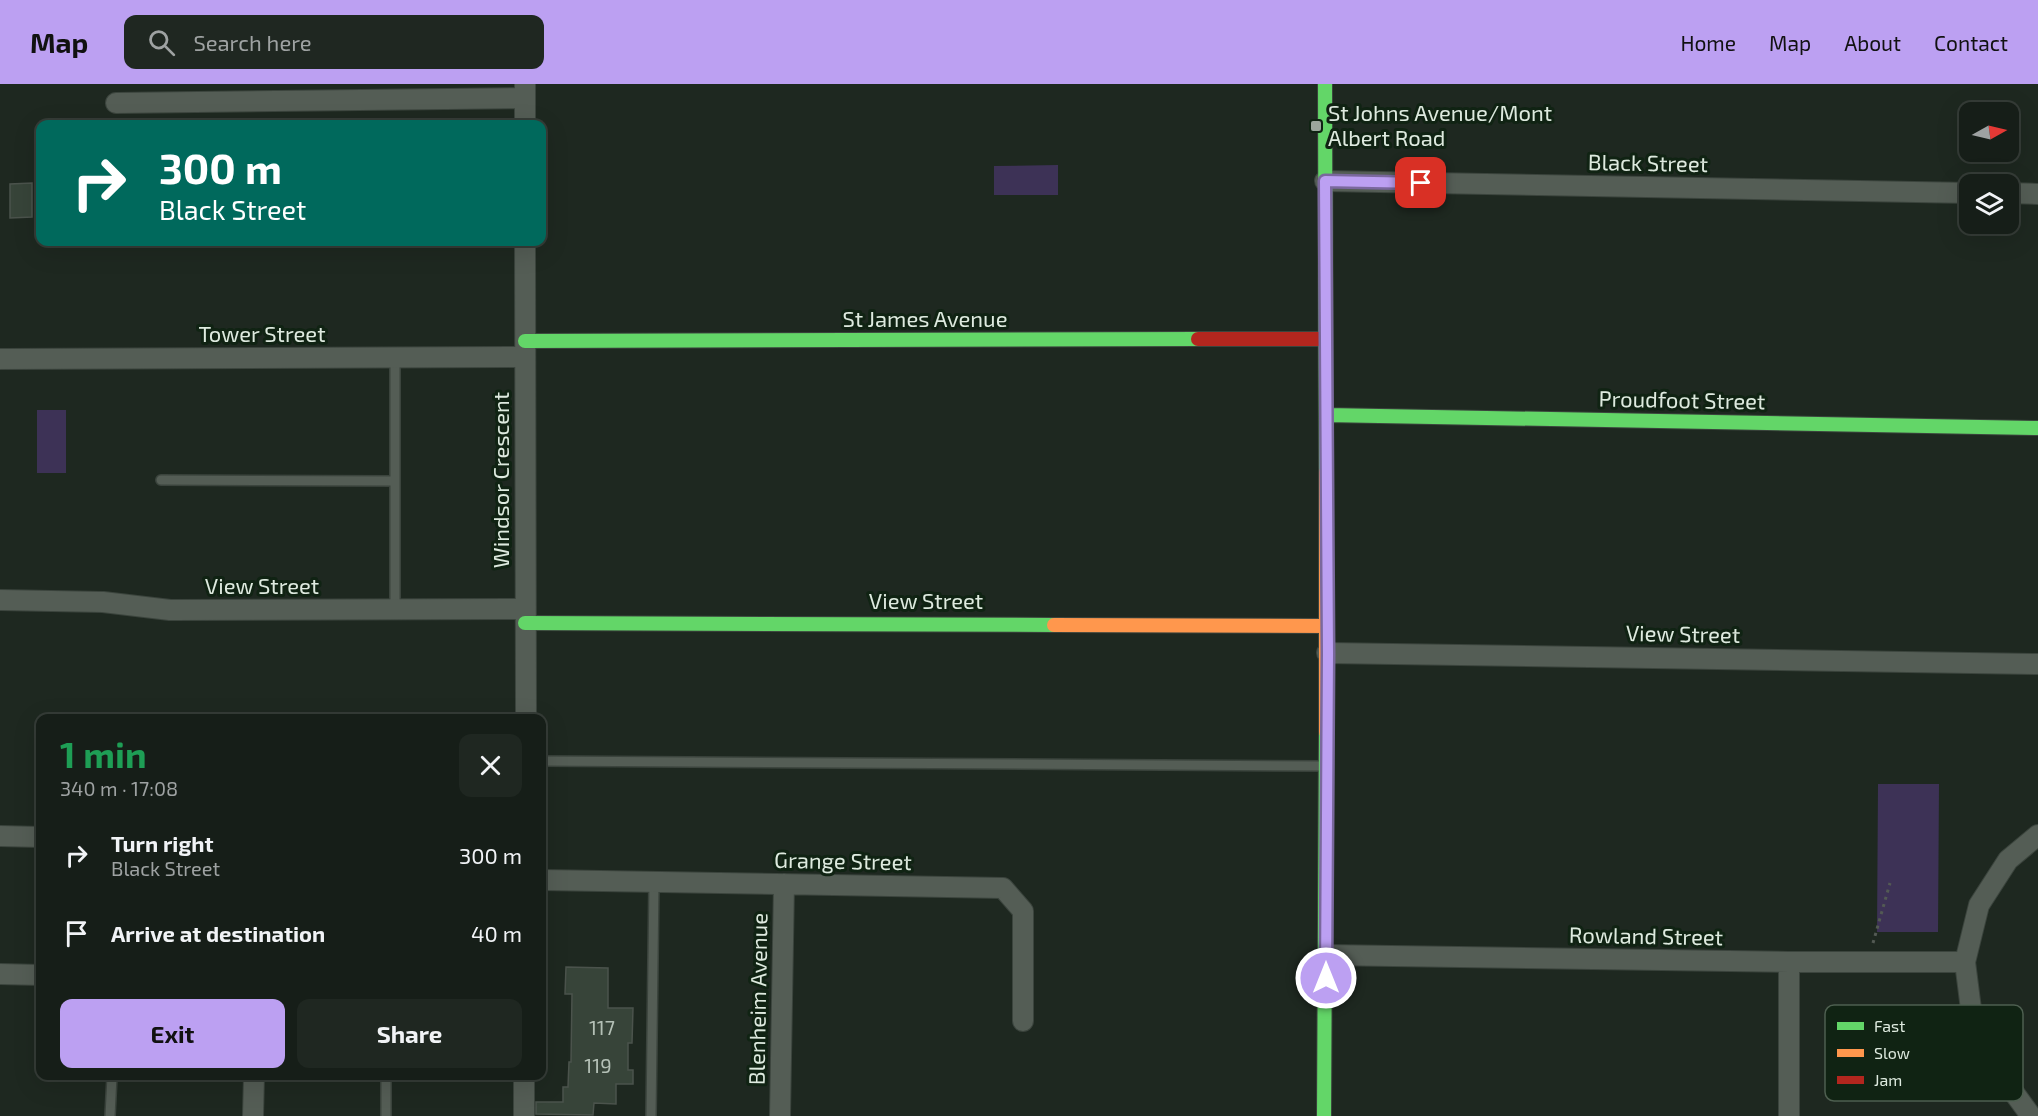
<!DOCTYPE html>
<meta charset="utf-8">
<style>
:root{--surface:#161e18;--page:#1f2721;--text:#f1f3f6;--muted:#9ea2a2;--line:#353c37;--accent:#bca0f2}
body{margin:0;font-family:"Exo 2",sans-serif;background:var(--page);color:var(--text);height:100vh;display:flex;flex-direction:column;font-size:22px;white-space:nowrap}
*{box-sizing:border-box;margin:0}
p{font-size:20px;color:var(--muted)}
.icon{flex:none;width:33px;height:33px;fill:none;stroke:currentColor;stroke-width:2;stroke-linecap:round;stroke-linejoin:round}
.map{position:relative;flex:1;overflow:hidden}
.sheet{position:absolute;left:36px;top:630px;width:510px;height:366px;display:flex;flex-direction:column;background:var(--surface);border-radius:12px;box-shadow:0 6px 24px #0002,0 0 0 2px var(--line)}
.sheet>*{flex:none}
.guide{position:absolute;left:36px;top:36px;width:510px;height:126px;border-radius:12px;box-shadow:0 6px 24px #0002,0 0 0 2px var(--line);background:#00695c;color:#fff;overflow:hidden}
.needle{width:39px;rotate:82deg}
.controls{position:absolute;left:1959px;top:18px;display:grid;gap:12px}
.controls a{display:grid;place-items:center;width:60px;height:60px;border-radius:12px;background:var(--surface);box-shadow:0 6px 24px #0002,0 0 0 2px var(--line);font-size:30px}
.pin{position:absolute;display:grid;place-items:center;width:51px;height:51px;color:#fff;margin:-26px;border-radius:12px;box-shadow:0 3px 9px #0006}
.me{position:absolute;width:66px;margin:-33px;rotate:0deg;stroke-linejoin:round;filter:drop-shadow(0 0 4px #0008)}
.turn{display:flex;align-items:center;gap:21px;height:126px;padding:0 24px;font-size:27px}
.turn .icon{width:78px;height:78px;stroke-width:2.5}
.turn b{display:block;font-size:42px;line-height:51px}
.round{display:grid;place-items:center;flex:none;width:63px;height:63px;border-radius:12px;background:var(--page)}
.headline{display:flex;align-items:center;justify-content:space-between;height:102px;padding:0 24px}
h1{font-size:36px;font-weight:700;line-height:45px;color:#1e9e55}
.action{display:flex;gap:12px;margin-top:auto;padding:12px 24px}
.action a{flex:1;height:69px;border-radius:12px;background:var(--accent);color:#111;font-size:24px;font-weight:700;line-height:69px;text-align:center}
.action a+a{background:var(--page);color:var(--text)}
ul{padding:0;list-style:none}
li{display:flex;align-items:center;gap:18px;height:78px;padding:0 24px}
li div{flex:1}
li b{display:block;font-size:22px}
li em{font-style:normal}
header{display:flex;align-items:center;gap:36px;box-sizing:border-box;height:84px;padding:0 30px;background:var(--accent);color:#111}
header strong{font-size:28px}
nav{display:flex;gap:33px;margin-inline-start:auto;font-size:21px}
.search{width:420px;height:54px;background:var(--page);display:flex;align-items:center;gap:15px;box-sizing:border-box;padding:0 21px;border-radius:12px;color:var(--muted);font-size:22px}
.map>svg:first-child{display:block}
.green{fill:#3d3256}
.building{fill:#374439;stroke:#4b534c;stroke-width:1.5}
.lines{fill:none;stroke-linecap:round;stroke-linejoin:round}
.lane-casing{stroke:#3b443d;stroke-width:12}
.street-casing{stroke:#3b443d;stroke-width:22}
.fast-casing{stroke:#3b443d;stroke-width:16}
.slow-casing{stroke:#3b443d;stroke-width:16}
.jam-casing{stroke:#3b443d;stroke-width:16}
.path{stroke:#535a54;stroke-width:3;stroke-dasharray:3 4.5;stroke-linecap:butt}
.lane{stroke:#545d55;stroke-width:9}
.street{stroke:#545d55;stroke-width:20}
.fast{stroke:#63d668;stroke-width:14}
.slow{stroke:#ff974d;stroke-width:14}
.jam{stroke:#b3261e;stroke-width:14}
.route-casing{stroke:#7a689d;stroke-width:15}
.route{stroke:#bca0f2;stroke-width:10}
.poi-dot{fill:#9ba69c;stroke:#102313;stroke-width:2}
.labels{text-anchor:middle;stroke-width:6;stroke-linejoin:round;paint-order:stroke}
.number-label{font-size:20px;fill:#b4c0b6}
.poi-label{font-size:22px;fill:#deeadf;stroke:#102313;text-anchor:start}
.street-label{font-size:22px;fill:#deeadf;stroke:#102313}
.key{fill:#102313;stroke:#4e5f50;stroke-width:1.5}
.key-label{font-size:16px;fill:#deeadf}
</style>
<header>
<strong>Map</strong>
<div class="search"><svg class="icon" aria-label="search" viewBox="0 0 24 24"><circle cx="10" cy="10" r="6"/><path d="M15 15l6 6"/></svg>Search here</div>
<nav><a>Home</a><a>Map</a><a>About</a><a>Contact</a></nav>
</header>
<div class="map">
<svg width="2038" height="1032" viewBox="0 0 2038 1032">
<rect width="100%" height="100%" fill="#1e2820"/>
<!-- green -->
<path class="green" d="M1058,81V111H994V82Z
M37,326H66V389H37Z
M1878,700H1939L1938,848H1877Z"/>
<!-- building -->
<path class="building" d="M32,99V133L10,134V100Z
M566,883L608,884V924H633L632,959H628V986H633V1000H616V1020L594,1019L593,1031L536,1030V1018H563V1003H568L569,978H571L572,910H565Z"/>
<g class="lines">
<defs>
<path id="lane" d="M161,396L395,397
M395,525V273
M542,677L1325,682
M110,1032L112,992
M386,1032V992
M651,1032L654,797"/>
<path id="street" d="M116,19L525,14
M525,40V0
M1325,97L1970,109
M2008,109L2038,110
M525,158L526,634
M0,275L525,273
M0,516L103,518L170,526L525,525
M1327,569L2038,580
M0,752L40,753
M542,796L1003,804L1023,827V937
M1326,871L1789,878H1965
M0,890L40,891
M253,1032L254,992
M524,1032V992
M780,1032L784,800
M1789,1032V878
M2031,1032L1996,984L1972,933L1965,878L1979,821L2008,776L2038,751"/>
<path id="fast" d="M1325,0L1326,388
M525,257L1198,255
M1326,331L2038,344
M525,539L1054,541
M1324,1032L1326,648"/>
<path id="slow" d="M1326,388V648
M1054,541L1327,542"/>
<path id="jam" d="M1198,255H1325"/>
</defs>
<!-- lane casing -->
<use href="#lane" class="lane-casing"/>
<!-- street casing -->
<use href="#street" class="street-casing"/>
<!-- fast casing -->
<use href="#fast" class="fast-casing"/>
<!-- slow casing -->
<use href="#slow" class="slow-casing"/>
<!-- jam casing -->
<use href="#jam" class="jam-casing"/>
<!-- path -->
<path class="path" d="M1873,859L1890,799"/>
<!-- lane -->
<use href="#lane" class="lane"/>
<!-- street -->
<use href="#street" class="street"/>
<!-- fast -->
<use href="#fast" class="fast"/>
<!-- slow -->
<use href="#slow" class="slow"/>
<!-- jam -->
<use href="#jam" class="jam"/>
</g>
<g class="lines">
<defs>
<path id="route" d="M1326,894L1328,569L1325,97L1421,99"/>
</defs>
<!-- route casing -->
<use href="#route" class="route-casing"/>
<!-- route -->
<use href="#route" class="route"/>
</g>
<!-- markers -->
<rect class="poi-dot" x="1310" y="36" width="12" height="12" rx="3"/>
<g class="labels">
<!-- number labels -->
<g class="number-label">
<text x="602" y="951">117</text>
<text x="598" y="989">119</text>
</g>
<!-- poi labels -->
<g class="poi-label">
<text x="1328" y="37">St Johns Avenue/Mont<tspan x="1328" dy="25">Albert Road</tspan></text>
</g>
<!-- street labels -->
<g class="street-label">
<text transform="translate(1648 79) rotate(1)" y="8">Black Street</text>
<text x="925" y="243">St James Avenue</text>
<text x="262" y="258">Tower Street</text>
<text transform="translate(1682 316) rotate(1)" y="8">Proudfoot Street</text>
<text transform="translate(501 396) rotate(-90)" y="8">Windsor Crescent</text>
<text x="262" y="510">View Street</text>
<text x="926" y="525">View Street</text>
<text transform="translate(1683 550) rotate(1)" y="8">View Street</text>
<text transform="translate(843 777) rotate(1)" y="8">Grange Street</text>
<text transform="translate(1646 852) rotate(1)" y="8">Rowland Street</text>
<text transform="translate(758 915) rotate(-89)" y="8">Blenheim Avenue</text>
</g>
</g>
<!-- legend -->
<rect x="1825" y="921" width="198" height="96" rx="9" class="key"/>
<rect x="1837" y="938" width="27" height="8" fill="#63d668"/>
<rect x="1837" y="965" width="27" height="8" fill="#ff974d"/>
<rect x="1837" y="992" width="27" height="8" fill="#b3261e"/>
<g class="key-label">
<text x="1874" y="948">Fast</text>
<text x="1874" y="975">Slow</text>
<text x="1874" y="1002">Jam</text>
</g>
</svg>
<div class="controls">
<a><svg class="needle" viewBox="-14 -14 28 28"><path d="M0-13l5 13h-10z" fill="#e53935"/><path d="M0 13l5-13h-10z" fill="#9ea2a2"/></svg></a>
<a><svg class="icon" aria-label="layers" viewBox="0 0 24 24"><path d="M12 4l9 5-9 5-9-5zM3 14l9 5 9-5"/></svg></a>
</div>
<div class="pin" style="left:1421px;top:99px;background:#d93025"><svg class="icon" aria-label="arrive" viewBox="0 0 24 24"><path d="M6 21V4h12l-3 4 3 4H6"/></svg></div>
<svg class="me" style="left:1326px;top:894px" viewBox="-20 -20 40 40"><circle r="17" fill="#bca0f2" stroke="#fff" stroke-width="3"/><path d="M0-11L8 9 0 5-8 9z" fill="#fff"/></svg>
<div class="guide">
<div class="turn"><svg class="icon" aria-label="right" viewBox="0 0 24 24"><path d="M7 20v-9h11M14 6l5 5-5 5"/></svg><div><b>300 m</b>Black Street</div></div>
</div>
<section class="sheet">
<div class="headline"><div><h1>1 min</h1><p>340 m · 17:08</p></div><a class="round"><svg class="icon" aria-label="close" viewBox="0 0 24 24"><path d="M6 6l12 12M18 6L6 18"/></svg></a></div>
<ul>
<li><svg class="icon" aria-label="right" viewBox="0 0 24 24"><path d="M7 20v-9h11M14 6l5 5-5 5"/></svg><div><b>Turn right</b><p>Black Street</p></div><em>300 m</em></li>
<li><svg class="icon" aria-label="arrive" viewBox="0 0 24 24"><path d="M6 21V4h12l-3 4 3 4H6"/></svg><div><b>Arrive at destination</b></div><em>40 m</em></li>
</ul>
<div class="action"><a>Exit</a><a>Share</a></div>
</section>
</div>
